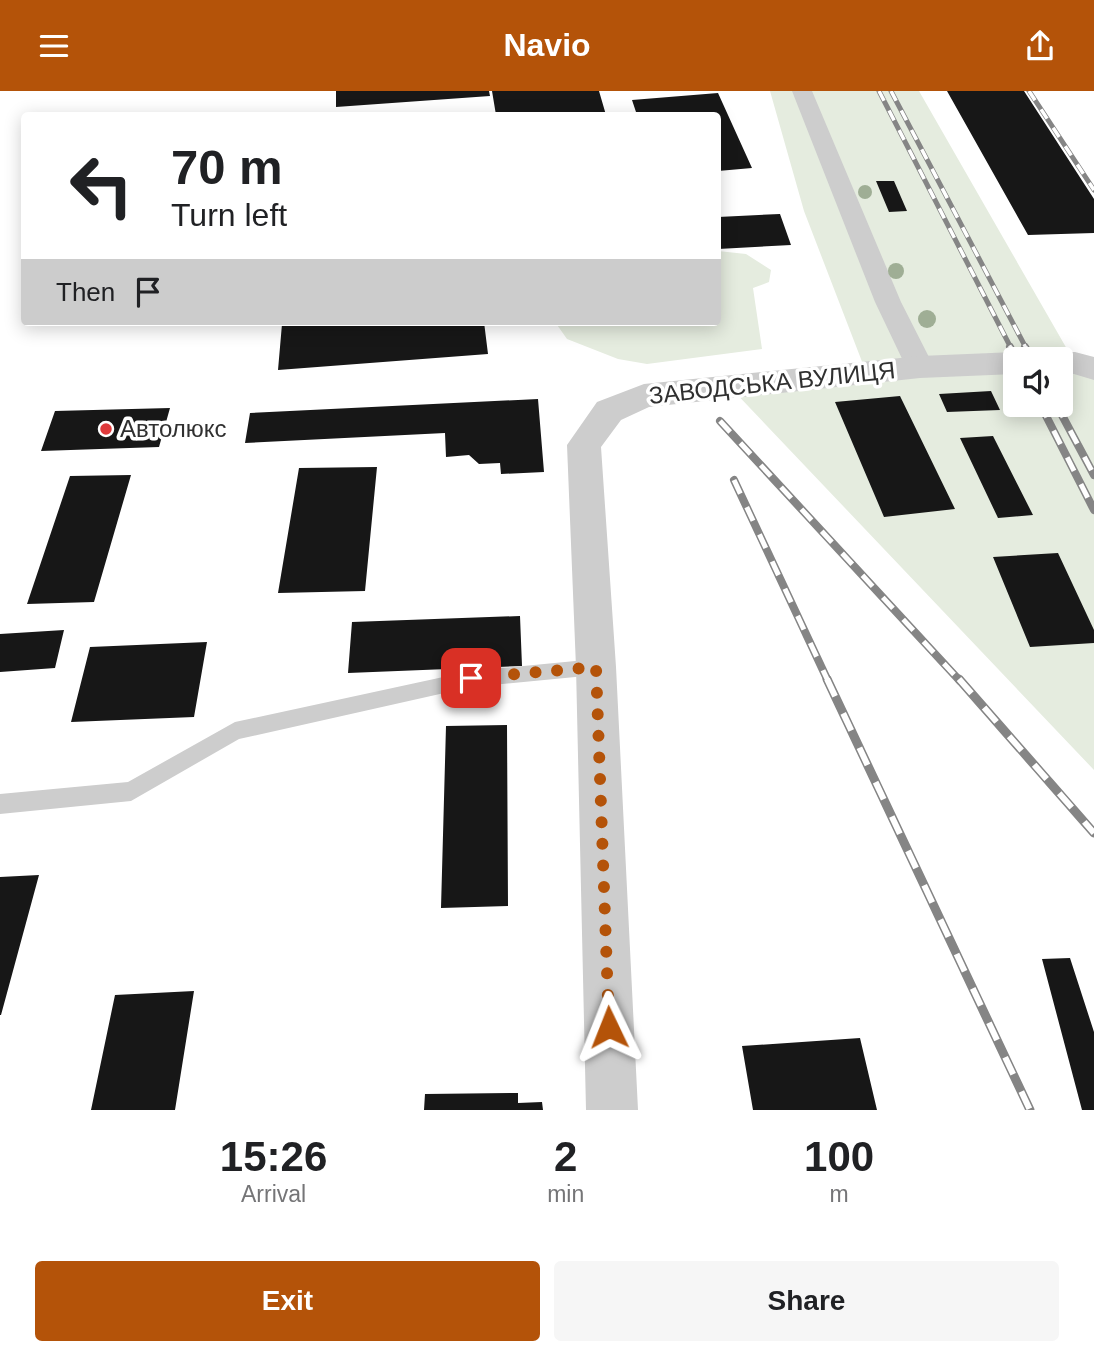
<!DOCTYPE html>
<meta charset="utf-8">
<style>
:root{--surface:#fff;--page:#f6f6f6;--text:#202124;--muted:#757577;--accent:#b45309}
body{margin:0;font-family:Helvetica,sans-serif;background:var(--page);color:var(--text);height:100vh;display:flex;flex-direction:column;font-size:26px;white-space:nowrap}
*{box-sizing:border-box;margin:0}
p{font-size:23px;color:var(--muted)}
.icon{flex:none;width:38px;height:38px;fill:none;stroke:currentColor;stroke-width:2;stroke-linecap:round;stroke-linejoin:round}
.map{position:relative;height:1019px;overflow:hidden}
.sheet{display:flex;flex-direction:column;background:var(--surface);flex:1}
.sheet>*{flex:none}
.guide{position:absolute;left:21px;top:21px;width:700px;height:214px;border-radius:7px;box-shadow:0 4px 18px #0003;background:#fff;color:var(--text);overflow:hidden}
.tools{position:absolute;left:1003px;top:256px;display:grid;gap:14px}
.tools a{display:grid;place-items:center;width:70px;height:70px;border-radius:7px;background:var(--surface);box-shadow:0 4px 18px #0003;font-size:35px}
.pin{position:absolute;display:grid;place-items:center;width:60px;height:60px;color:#fff;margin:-30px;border-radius:14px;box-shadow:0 4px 10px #0006}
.me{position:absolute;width:77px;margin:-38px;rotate:358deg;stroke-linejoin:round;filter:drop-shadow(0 0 5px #0008)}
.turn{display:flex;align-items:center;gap:24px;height:147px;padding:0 35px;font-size:32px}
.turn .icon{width:91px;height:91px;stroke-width:2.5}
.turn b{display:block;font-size:49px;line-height:60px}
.then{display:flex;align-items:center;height:66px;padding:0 35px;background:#0003;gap:14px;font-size:26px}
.eta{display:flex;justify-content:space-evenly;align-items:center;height:119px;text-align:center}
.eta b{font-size:42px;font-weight:800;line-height:49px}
.button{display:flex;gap:14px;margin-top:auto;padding:14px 35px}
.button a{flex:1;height:80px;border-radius:7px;background:var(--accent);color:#fff;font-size:28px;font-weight:800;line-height:80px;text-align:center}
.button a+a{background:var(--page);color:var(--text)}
header{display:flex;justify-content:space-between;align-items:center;height:91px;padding:0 35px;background:var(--accent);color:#fff;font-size:32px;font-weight:800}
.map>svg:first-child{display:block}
.green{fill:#e5ecdf;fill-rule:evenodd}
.building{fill:#171717}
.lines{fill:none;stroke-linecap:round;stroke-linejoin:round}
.service{fill:#cdcdcd;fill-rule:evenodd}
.minor{fill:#cdcdcd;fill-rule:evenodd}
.tertiary{fill:#cdcdcd;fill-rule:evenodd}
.rail-far2-casing{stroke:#858585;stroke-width:5}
.rail-far1-casing{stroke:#858585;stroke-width:8}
.rail-casing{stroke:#858585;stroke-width:9}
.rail-far2{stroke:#fff;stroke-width:3.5;stroke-dasharray:11;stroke-linecap:butt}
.rail-far1{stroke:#fff;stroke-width:5;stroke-dasharray:15;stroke-linecap:butt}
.rail{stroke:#fff;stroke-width:6;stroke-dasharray:19;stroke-linecap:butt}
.tree{fill:#9fae95}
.route{stroke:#b45309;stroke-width:12;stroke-dasharray:0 21.6}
.poi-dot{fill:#df3a3c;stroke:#fff;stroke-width:2.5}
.labels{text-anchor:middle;stroke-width:7;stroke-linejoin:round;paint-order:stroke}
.street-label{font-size:24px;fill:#303030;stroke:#fff}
.poi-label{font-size:24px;fill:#303030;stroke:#fff;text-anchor:start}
</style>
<header><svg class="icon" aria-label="menu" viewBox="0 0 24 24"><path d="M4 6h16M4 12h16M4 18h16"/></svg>Navio<svg class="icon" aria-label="share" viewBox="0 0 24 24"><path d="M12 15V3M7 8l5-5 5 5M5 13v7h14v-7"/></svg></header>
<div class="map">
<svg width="1094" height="1019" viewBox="0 0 1094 1019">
<rect width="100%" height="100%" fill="#fff"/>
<!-- green -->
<path class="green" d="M770,0H919L1075,272L1094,278V679L729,295L866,281L804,120ZM1015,268H1060V313H1015Z
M718,160L746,163L771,179L769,191L753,197L762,258L647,273L618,268L567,248L555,231H718Z"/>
<!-- building -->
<path class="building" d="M336,0H489L490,5L336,16Z
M492,0H599L606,24H496Z
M947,0H1024L1094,108V142L1028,144Z
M718,2L752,77L718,80V24H637L632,9Z
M876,90H894L907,120L889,121Z
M780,123L791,154L718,158V126Z
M303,231H484L488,263L278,279L282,233Z
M991,300L1000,319L947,321L939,303Z
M900,305L955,418L884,426L835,311Z
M538,308L544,381L501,383L500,372L479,373L469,364L446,366L445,342L245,352L250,322Z
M170,317L159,356L41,360L55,320Z
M993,345L1033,424L998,427L960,347Z
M377,376L365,500L278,502L299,377Z
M131,384L94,511L27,513L70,385Z
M1058,462L1094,539V552L1030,556L993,466Z
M520,525L522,575L348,582L352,531Z
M64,539L55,577L0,581V543Z
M207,551L194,626L71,631L90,556Z
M507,634L508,815L441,817L446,635Z
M39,784L1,924H0V786Z
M1070,867L1094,941V1019H1082L1042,868Z
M194,900L175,1019H91L115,904Z
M860,947L877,1019H753L742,955Z
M518,1002V1012L542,1011L543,1019H424L425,1003Z"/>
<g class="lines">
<!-- service -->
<path class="service" d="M596,568L602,570L605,576L602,582L596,584L471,596L239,648L131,710L0,723V703L128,691L235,631L471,580Z"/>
<!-- minor -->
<path class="minor" d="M792,0H812L901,211L934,276L930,283L920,286L910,283L906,276L875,211Z"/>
<!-- tertiary -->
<path class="tertiary" d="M1015,261L1026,264L1028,268H1015V283L920,287L649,316L621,329L601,356L616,576L638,1019H586L576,576L567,354L597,311L644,293L920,265Z
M1060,261H1075L1094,266V289L1074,283H1060V268H1047L1049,264Z"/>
<defs>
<path id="rail-far2" d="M879,0L1011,257
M891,0L1026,257
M1029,0L1094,99"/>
<path id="rail-far1" d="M1010,256L1016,268
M1025,256L1032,268
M1040,313L1094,419
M1056,313L1094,384
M720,330L960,590
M734,389L828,590"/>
<path id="rail" d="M827,588L1030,1019
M959,588L1094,742"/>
</defs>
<!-- rail-far2 casing -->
<use href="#rail-far2" class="rail-far2-casing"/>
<!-- rail-far1 casing -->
<use href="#rail-far1" class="rail-far1-casing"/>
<!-- rail casing -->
<use href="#rail" class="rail-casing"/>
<!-- rail-far2 -->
<use href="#rail-far2" class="rail-far2"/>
<!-- rail-far1 -->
<use href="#rail-far1" class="rail-far1"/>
<!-- rail -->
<use href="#rail" class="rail"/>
</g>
<!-- trees -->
<g class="tree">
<circle cx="865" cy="101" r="7"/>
<circle cx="896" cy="180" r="8"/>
<circle cx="927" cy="228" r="9"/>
</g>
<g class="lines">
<!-- route -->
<path class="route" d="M471,587L596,576L609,936"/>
</g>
<!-- markers -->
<circle class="poi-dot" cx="106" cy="338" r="7"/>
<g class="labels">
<!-- street labels -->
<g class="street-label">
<text transform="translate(772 292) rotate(-6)" y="8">ЗАВОДСЬКА ВУЛИЦЯ</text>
</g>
<!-- poi labels -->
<g class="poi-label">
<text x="120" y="346">Автолюкс</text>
</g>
</g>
</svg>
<div class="tools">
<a><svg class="icon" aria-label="sound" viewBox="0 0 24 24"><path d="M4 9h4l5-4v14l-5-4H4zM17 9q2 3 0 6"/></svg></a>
</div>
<div class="pin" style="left:471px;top:587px;background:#d93025"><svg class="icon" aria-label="arrive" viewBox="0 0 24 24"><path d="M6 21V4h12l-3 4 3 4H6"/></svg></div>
<svg class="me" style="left:609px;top:936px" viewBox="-20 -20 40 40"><path d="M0-17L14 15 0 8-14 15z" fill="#b45309" stroke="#fff" stroke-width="4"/></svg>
<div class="guide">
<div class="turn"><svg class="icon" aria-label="left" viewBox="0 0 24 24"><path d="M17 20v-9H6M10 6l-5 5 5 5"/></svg><div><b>70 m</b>Turn left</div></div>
<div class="then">Then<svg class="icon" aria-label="arrive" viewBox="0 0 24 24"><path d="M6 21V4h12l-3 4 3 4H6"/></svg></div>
</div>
</div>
<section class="sheet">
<div class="eta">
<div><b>15:26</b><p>Arrival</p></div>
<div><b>2</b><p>min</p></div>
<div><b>100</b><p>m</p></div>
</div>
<div class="button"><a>Exit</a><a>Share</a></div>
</section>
